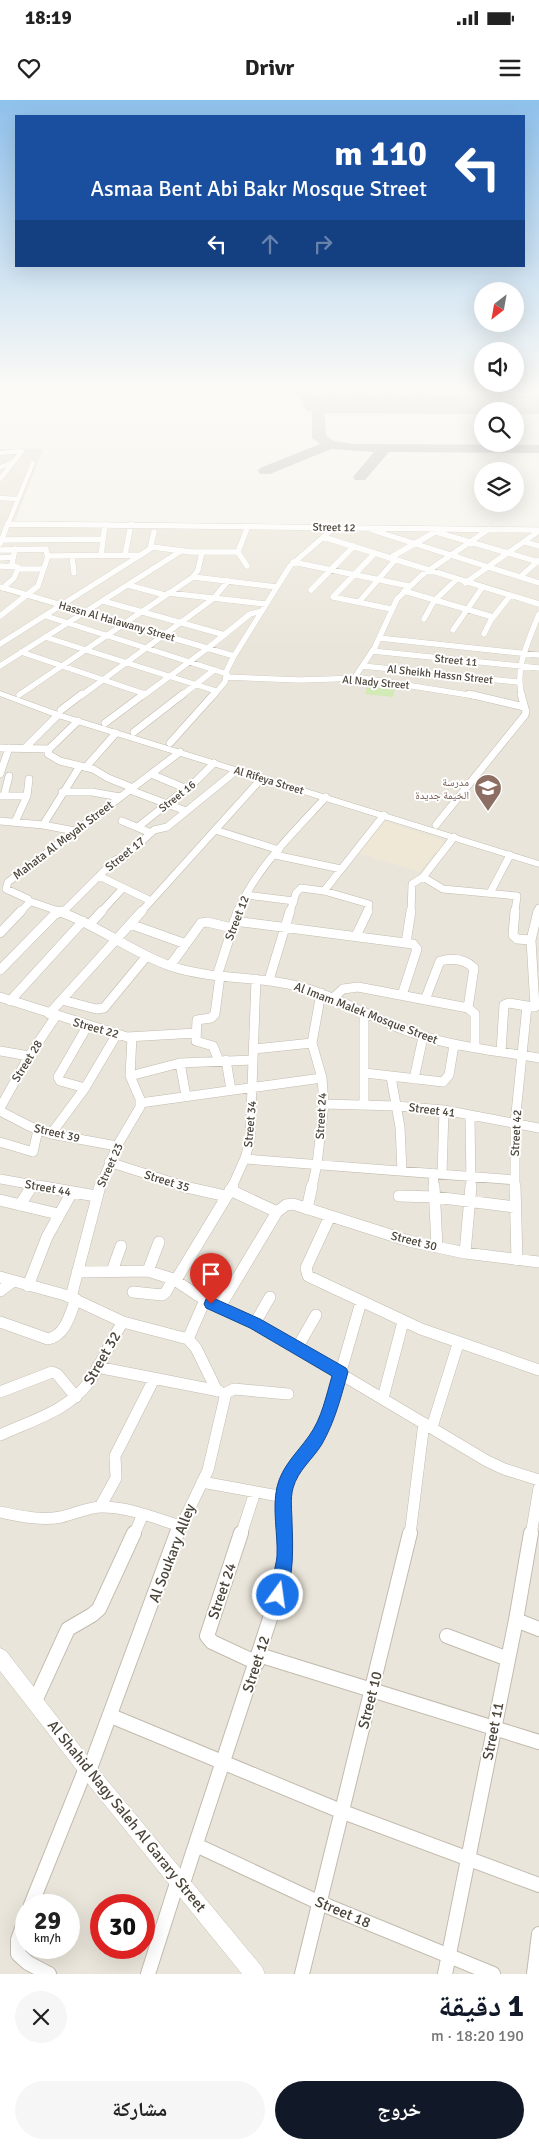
<!DOCTYPE html>
<html lang="ar">
<meta charset="utf-8">
<style>
:root{--surface:#fff;--page:#f6f6f6;--text:#222;--muted:#767676;--accent:#111827}
body{margin:0;font-family:Signika,"Noto Naskh Arabic",sans-serif;background:var(--page);color:var(--text);direction:rtl;height:100vh;display:flex;flex-direction:column;font-size:19px;white-space:nowrap}
*{box-sizing:border-box;margin:0}
p{font-size:16px;color:var(--muted)}
.icon{flex:none;width:28px;height:28px;fill:none;stroke:currentColor;stroke-width:2;stroke-linecap:round;stroke-linejoin:round}
.map{position:relative;height:1874px;overflow:hidden;direction:ltr}
.side{display:flex;flex-direction:column;background:var(--surface);flex:1}
.side>*{flex:none}
.banner{position:absolute;left:15px;top:15px;width:510px;height:152px;border-radius:0px;box-shadow:0 5px 20px #0002;direction:rtl;background:#1a4fa0;color:#fff;overflow:hidden}
.needle{width:32px;rotate:211deg}
.controls{position:absolute;left:474px;top:182px;display:grid;gap:10px}
.controls a{display:grid;place-items:center;width:50px;height:50px;border-radius:50%;background:var(--surface);box-shadow:0 5px 20px #0002;font-size:25px}
.speed{position:absolute;left:15px;top:1794px;display:flex;gap:10px;font-size:25px;font-weight:700;text-align:center}
.speed>*{display:grid;place-content:center;width:65px;height:65px;border-radius:50%;background:var(--surface);box-shadow:0 5px 20px #0002;line-height:1}
.speed small{font-size:12px;font-weight:400}
.speed .limit{border:8px solid #d22;background:#fff;color:#111}
.pin{position:absolute;display:grid;place-items:center;width:42px;height:42px;color:#fff;margin:-51px -21px;border-radius:50% 50% 50% 0;rotate:-45deg;box-shadow:0 0 5px #0007}
.pin .icon{rotate:45deg}
.me{position:absolute;width:55px;margin:-28px;rotate:14deg;stroke-linejoin:round;filter:drop-shadow(0 0 4px #0008)}
.turn{display:flex;align-items:center;gap:18px;height:105px;padding:0 15px;font-size:22px}
.turn .icon{width:65px;height:65px;stroke-width:2.5}
.turn b{display:block;font-size:35px;line-height:42px}
.lanes{display:flex;align-items:center;height:48px;padding:0 15px;background:#0003;justify-content:center;gap:25px;direction:ltr}
.lanes .off{opacity:.35}
.round{display:grid;place-items:center;flex:none;width:52px;height:52px;border-radius:26px;background:var(--page)}
.headline{display:flex;align-items:center;justify-content:space-between;height:85px;padding:0 15px}
h1{font-size:30px;font-weight:700;line-height:38px;color:var(--accent)}
.button{display:flex;gap:10px;margin-top:auto;padding:10px 15px}
.button a{flex:1;height:58px;border-radius:30px;background:var(--accent);color:#fff;font-size:20px;font-weight:700;line-height:58px;text-align:center}
.button a+a{background:var(--page);color:var(--text)}
.status{display:flex;justify-content:space-between;align-items:center;height:35px;padding:0 25px;background:var(--surface);direction:ltr}
.status svg{height:14px;fill:currentColor}
header{display:flex;justify-content:space-between;align-items:center;height:65px;padding:0 15px;background:var(--surface);font-size:22px;font-weight:700}
.map>svg:first-child{display:block}
.residential{fill:#eae5da;fill-rule:evenodd}
.education{fill:#efe8d6}
.green{fill:#d2eab5}
.lines{fill:none;stroke-linecap:round;stroke-linejoin:round}
.taxiway{fill:#c8c6c3;fill-rule:evenodd}
.runway{fill:#c8c6c3;fill-rule:evenodd}
.minor-far5-casing{stroke:#c2bbae;stroke-width:5}
.minor-far4-casing{stroke:#c2bbae;stroke-width:6}
.minor-far3-casing{stroke:#c2bbae;stroke-width:8}
.minor-far2-casing{stroke:#c2bbae;stroke-width:10}
.minor-far1-casing{stroke:#c2bbae;stroke-width:12}
.minor-casing{stroke:#c2bbae;stroke-width:16}
.tertiary-casing{stroke:#c2bbae;stroke-width:1}
.minor-far5{stroke:#fff;stroke-width:4.5}
.minor-far4{stroke:#fff;stroke-width:5.5}
.minor-far3{stroke:#fff;stroke-width:7}
.minor-far2{stroke:#fff;stroke-width:9}
.minor-far1{stroke:#fff;stroke-width:11}
.minor{stroke:#fff;stroke-width:14}
.tertiary{fill:#fff;fill-rule:evenodd}
.route{fill:#1a73e8;stroke:#114b97}
.labels{text-anchor:middle;stroke-width:4;stroke-linejoin:round;paint-order:stroke}
.far-street-label{font-size:11px;fill:#4b4439;stroke:#fff}
.far-education-label{font-size:11px;fill:#785e54;stroke:#fff;text-anchor:end}
.street-label{font-size:12px;fill:#4b4439;stroke:#fff}
.near-street-label{font-size:15px;fill:#4b4439;stroke:#fff}
</style>
<div class="status"><b>18:19</b><svg viewBox="0 0 49 12"><path d="M0 12V9h3v3zM5 12V6h3v6zM10 12V3h3v9zM15 12V0h3v12zM26 1h20v11H26zM47 4h2v5h-2z"/></svg></div>
<header><svg class="icon" aria-label="menu" viewBox="0 0 24 24"><path d="M4 6h16M4 12h16M4 18h16"/></svg>Drivr<svg class="icon" aria-label="heart" viewBox="0 0 24 24"><path d="M12 20l-8-8c-3-5 5-10 8-4 3-6 11-1 8 4z"/></svg></header>
<div class="map">
<svg width="539" height="1874" viewBox="0 0 539 1874">
<rect width="100%" height="100%" fill="#f6f3ec"/>
<!-- residential -->
<path class="residential" d="M0,349H43L15,421L539,427V1874H0ZM26,1805H69V1848H26ZM101,1805H144V1848H101Z"/>
<!-- education -->
<path class="education" d="M380,720L442,740L444,744L438,752H435L420,772L355,752Z"/>
<!-- green -->
<path class="green" d="M367,587L395,589L393,597L365,594Z"/>
<g class="lines">
<!-- taxiway -->
<path class="taxiway" d="M287,289H301L322,301L324,304L326,336L334,341L354,344L539,345V353L389,352L365,380H355L353,377L374,352L331,349L270,374H260L258,371L260,368L320,344L312,338V306Z
M320,289H333L349,304L347,307H339Z
M352,289H364L373,304L371,307H363Z
M383,289H395L396,304L394,307H386Z
M416,289H428L423,304L417,308L411,304Z
M514,301L539,305V313L510,308L508,305L510,302Z"/>
<!-- runway -->
<path class="runway" d="M318,295L539,296V314H515V311H482V314L318,313L307,311L302,304L307,297Z"/>
<defs>
<path id="minor-far5" d="M0,353L22,351L0,379
M0,367L12,363
M0,398L18,399
M8,424L33,363
M9,424H47"/>
<path id="minor-far4" d="M9,424L539,430
M372,430L539,483
M436,432L539,462
M323,437L539,504
M0,440L103,439
M525,442L539,446
M0,444L8,423
M152,447L191,452H238
M0,450L46,449L47,455L51,456L141,455
M375,453L333,497L391,509
M125,455L131,424
M72,456L74,473
M101,456L105,424
M0,458L13,457
M390,458L440,429
M293,462L409,486
M0,466L18,467
M247,466L238,452L248,426
M18,469H43
M193,477L277,487
M520,477L538,461
M465,483L539,431
M128,485L165,495
M0,487L234,556
M3,488L14,478L18,469L12,464L15,449
M311,490L354,446
M404,491L493,517
M168,493L266,504
M103,501L225,535
M359,502L395,460
M0,516L38,486L48,456
M46,516L227,574
M424,519L434,501L456,480
M453,530L482,488
M484,534L491,520L510,496
M45,537L216,591
M379,538L539,555
M0,544L150,449L154,432
M372,551L539,568
M21,552L145,594
M0,566L181,451
M363,566L518,582
M226,577L300,580L362,578L475,596
M355,577L375,547L397,499L422,475L489,429
M19,595L193,477L198,470L202,452
M81,596L214,498L228,481
M143,596L208,548L250,514L262,511
M181,596L214,570
M213,596L225,582L227,570L234,556L290,466L335,427
M522,596C514,568 529,540 539,514"/>
<path id="minor-far3" d="M469,594L524,607
M61,610L82,594
M78,621L49,649L48,654L60,661L93,669L108,678L133,688
M105,623L144,594
M134,632L183,594
M170,643L214,594
M0,648L49,649
M25,648L58,615
M86,667L116,633
M0,674L9,648
M151,674L187,689
M130,690L186,711
M62,692H92L120,697
M0,696H27
M4,696L9,676
M0,721L43,725L75,731
M122,721L151,733
M15,722L27,696L29,679
M43,725L80,666
M436,725L525,615L526,612L521,594
M138,727L197,680L214,663
M215,730L279,750
M275,755L341,769
M99,776L151,801
M423,777L443,789L517,796L515,812
M324,791L384,715
M490,793L510,755
M246,795L294,801
M29,801L61,812
M20,812L29,803L28,799L6,789L8,782L180,652
M59,812L66,809L115,760L126,756L154,730L167,727L237,670
M101,812L123,788
M141,812L262,678
M237,812C257,767 293,733 326,697
M290,812L296,793L301,788L324,791L369,804L367,812
M411,812L412,784L423,777L454,737
M538,812L539,808"/>
<path id="minor-far2" d="M58,811C98,825 131,852 170,866C215,881 263,875 308,889C344,900 377,921 413,933C454,947 497,951 539,958
M515,811L513,835L517,839L531,840
M234,821L413,844L417,849L402,895
M90,824L102,811
M130,824L186,844
M0,833L21,811
M356,836L368,811
M406,843L411,811
M170,866L201,823L207,822L232,828
M0,870L54,815L62,811
M217,876L238,811
M269,880L290,811
M0,897L127,937L196,933
M333,898L343,889L358,887L468,908L475,914V948
M62,900L96,909L104,908L146,857
M425,900L440,861C452,858 465,859 474,868L468,908
M10,901L83,821
M535,907L531,840L538,811
M364,912V1005
M49,914L142,811
M254,949L312,943
M0,951L29,956
M501,952L504,905L509,903L533,907
M226,960L231,990
M219,961L213,946L196,941L197,920L211,918L215,914L220,876
M180,963L186,996
M365,973L443,982L449,975L454,945
M130,976L180,963L253,960
M391,977L400,1027L402,1071
M414,979L423,937
M85,988L60,981L58,977L88,925
M140,1003L322,978
M324,1004L396,1006L444,1010L539,1028
M0,1008L29,956L56,916
M0,1011L29,1026L51,1034L117,1046
M470,1015L471,1087
M51,1034L85,988L117,934
M0,1042L33,1052L38,1030
M245,1059L515,1080
M109,1062L187,1087
M433,1073L434,1087
M442,1074L444,1010
M0,1079L45,1087
M31,1087L32,1085
M100,1087L117,1046L140,1007V999L130,976L132,937
M232,1087L245,1058L250,1041L256,879
M312,1087L317,1064L324,1004L322,978L312,943L321,893
M515,1087V1023L527,906"/>
<path id="minor-far1" d="M38,1086L96,1096
M181,1086L226,1096
M434,1086L437,1147
M515,1086L517,1160
M230,1090L277,1112
M399,1096L435,1097L515,1107
M0,1100L58,1114
M20,1105L32,1086
M307,1109L312,1086
M330,1116L306,1168L308,1176L421,1229L539,1270
M465,1153L471,1086
M112,1171L121,1146
M148,1171L159,1142
M77,1172L148,1171L173,1179L205,1200L255,1223L487,1361L504,1369L539,1380
M0,1177L65,1195L123,1222L188,1239L196,1248L217,1291
M176,1180L233,1086
M28,1186L47,1137L72,1092
M0,1191L12,1182
M133,1192L162,1195L166,1192L173,1179
M197,1195L219,1167
M71,1197L100,1086
M220,1207L277,1112L286,1105L293,1104L409,1141L465,1153L539,1162
M0,1222L48,1239C66,1235 70,1214 76,1199
M255,1223L270,1197
M188,1239L205,1200
M297,1248L316,1215
M97,1267L219,1291
M0,1292L52,1272L57,1274L76,1297
M383,1298L403,1222
M432,1327L458,1244
M0,1335C30,1321 68,1311 89,1282C102,1264 110,1241 123,1222
M202,1382L284,1397
M100,1407L116,1378L115,1356L154,1279
M0,1412C20,1416 41,1421 61,1417C75,1414 88,1407 102,1407C129,1407 155,1418 180,1426
M134,1435L143,1414
M177,1435L208,1370L226,1293L234,1289L288,1294
M241,1435L255,1392
M285,1435V1386L295,1366L315,1341L327,1320L361,1202
M410,1435L424,1323
M531,1435L539,1388"/>
<path id="minor" d="M241,1433L207,1536L212,1542L257,1563
M516,1520L539,1529
M447,1536L508,1559
M259,1555L539,1642
M35,1601L68,1529L92,1515L99,1509L134,1433
M111,1616L343,1712L539,1785
M89,1671L177,1433
M196,1745L320,1803L493,1874
M182,1786L282,1482L285,1458V1433
M31,1805L86,1668
M26,1817L18,1840V1854L28,1863L49,1874
M148,1874L178,1780
M302,1874L410,1433
M445,1874L516,1520L531,1433
M534,1874L539,1834"/>
<path id="tertiary" d="M0,591L61,613L539,761V767L55,617L0,596Z
M0,1548L6,1551L92,1662L262,1867L265,1874H242L80,1674L0,1571Z"/>
</defs>
<!-- minor-far5 casing -->
<use href="#minor-far5" class="minor-far5-casing"/>
<!-- minor-far4 casing -->
<use href="#minor-far4" class="minor-far4-casing"/>
<!-- minor-far3 casing -->
<use href="#minor-far3" class="minor-far3-casing"/>
<!-- minor-far2 casing -->
<use href="#minor-far2" class="minor-far2-casing"/>
<!-- minor-far1 casing -->
<use href="#minor-far1" class="minor-far1-casing"/>
<!-- minor casing -->
<use href="#minor" class="minor-casing"/>
<!-- tertiary casing -->
<use href="#tertiary" class="tertiary-casing"/>
<!-- minor-far5 -->
<use href="#minor-far5" class="minor-far5"/>
<!-- minor-far4 -->
<use href="#minor-far4" class="minor-far4"/>
<!-- minor-far3 -->
<use href="#minor-far3" class="minor-far3"/>
<!-- minor-far2 -->
<use href="#minor-far2" class="minor-far2"/>
<!-- minor-far1 -->
<use href="#minor-far1" class="minor-far1"/>
<!-- minor -->
<use href="#minor" class="minor"/>
<!-- tertiary -->
<use href="#tertiary" class="tertiary"/>
</g>
<!-- sky -->
<linearGradient id="sky" x2="0" y2="1"><stop stop-color="#8fc1ec"/><stop offset="0.52" stop-color="#fbfaf6"/><stop offset="1" stop-color="#fbfaf6" stop-opacity="0"/></linearGradient>
<rect width="539" height="551" fill="url(#sky)"/>
<!-- route -->
<path class="route" d="M211,1197L260,1219L346,1268L348,1272C341,1297 335,1321 322,1344C313,1359 298,1370 293,1388C290,1399 292,1411 292,1422C293,1448 294,1476 284,1501L278,1503L272,1501C267,1487 276,1470 277,1456C278,1434 272,1409 277,1387C282,1366 297,1353 309,1336C322,1318 326,1296 332,1276L250,1228L206,1208L204,1204L206,1199Z"/>
<!-- icons -->
<defs>
<symbol id="school-pin" viewBox="-11 -11 22 30"><path d="M0 17L-7.5 6A9.5 9.5 0 1 1 7.5 6Z" fill="#8d6e63" stroke="#fff"/><path d="M0-5L7-2L0 1L-7-2ZM-4 1L0 2.5L4 1V4Q0 6-4 4Z" fill="#fff"/></symbol>
</defs>
<g fill-rule="evenodd">
<use href="#school-pin" x="472" y="672" width="32" height="43"/>
</g>
<g class="labels">
<!-- far-street labels -->
<g class="far-street-label">
<text transform="translate(334 427) rotate(1)" y="4">Street 12</text>
<text transform="translate(117 521) rotate(16)" y="4">Hassn Al Halawany Street</text>
<text transform="translate(456 560) rotate(6)" y="4">Street 11</text>
<text transform="translate(440 574) rotate(6)" y="4">Al Sheikh Hassn Street</text>
<text transform="translate(376 582) rotate(5)" y="4">Al Nady Street</text>
<text transform="translate(269 680) rotate(17)" y="4">Al Rifeya Street</text>
<text transform="translate(177 696) rotate(-38)" y="4">Street 16</text>
</g>
<!-- far-education labels -->
<g class="far-education-label">
<text x="469" y="686">مدرسة<tspan x="469" dy="13">الخيمة جديدة</tspan></text>
</g>
<!-- street labels -->
<g class="street-label">
<text transform="translate(63 740) rotate(-37)" y="4">Mahata Al Meyah Street</text>
<text transform="translate(125 754) rotate(-39)" y="4">Street 17</text>
<text transform="translate(237 818) rotate(-69)" y="4">Street 12</text>
<text transform="translate(366 913) rotate(21)" y="4">Al Imam Malek Mosque Street</text>
<text transform="translate(96 928) rotate(16)" y="4">Street 22</text>
<text transform="translate(27 961) rotate(-58)" y="4">Street 28</text>
<text transform="translate(432 1010) rotate(7)" y="4">Street 41</text>
<text transform="translate(321 1016) rotate(-87)" y="4">Street 24</text>
<text transform="translate(250 1024) rotate(-85)" y="4">Street 34</text>
<text transform="translate(57 1033) rotate(13)" y="4">Street 39</text>
<text transform="translate(516 1033) rotate(-87)" y="4">Street 42</text>
<text transform="translate(110 1065) rotate(-66)" y="4">Street 23</text>
<text transform="translate(167 1081) rotate(17)" y="4">Street 35</text>
<text transform="translate(48 1088) rotate(10)" y="4">Street 44</text>
<text transform="translate(414 1141) rotate(14)" y="4">Street 30</text>
</g>
<!-- near-street labels -->
<g class="near-street-label">
<text transform="translate(102 1258) rotate(-60)" y="5">Street 32</text>
<text transform="translate(172 1453) rotate(-69)" y="5">Al Soukary Alley</text>
<text transform="translate(222 1491) rotate(-71)" y="5">Street 24</text>
<text transform="translate(256 1564) rotate(-72)" y="5">Street 12</text>
<text transform="translate(370 1600) rotate(-76)" y="5">Street 10</text>
<text transform="translate(493 1631) rotate(-79)" y="5">Street 11</text>
<text transform="translate(127 1716) rotate(51)" y="5">Al Shahid Nagy Saleh Al Garary Street</text>
<text transform="translate(343 1812) rotate(23)" y="5">Street 18</text>
</g>
</g>
</svg>
<div class="controls">
<a><svg class="needle" viewBox="-14 -14 28 28"><path d="M0-13l5 13h-10z" fill="#e53935"/><path d="M0 13l5-13h-10z" fill="#767676"/></svg></a>
<a><svg class="icon" aria-label="sound" viewBox="0 0 24 24"><path d="M4 9h4l5-4v14l-5-4H4zM17 9q2 3 0 6"/></svg></a>
<a><svg class="icon" aria-label="search" viewBox="0 0 24 24"><circle cx="10" cy="10" r="6"/><path d="M15 15l6 6"/></svg></a>
<a><svg class="icon" aria-label="layers" viewBox="0 0 24 24"><path d="M12 4l9 5-9 5-9-5zM3 14l9 5 9-5"/></svg></a>
</div>
<div class="speed"><div>29<small>km/h</small></div><div class="limit">30</div></div>
<div class="pin" style="left:211px;top:1204px;background:#d93025"><svg class="icon" aria-label="arrive" viewBox="0 0 24 24"><path d="M6 21V4h12l-3 4 3 4H6"/></svg></div>
<svg class="me" style="left:278px;top:1495px" viewBox="-20 -20 40 40"><circle r="17" fill="#1a73e8" stroke="#fff" stroke-width="3"/><path d="M0-11L8 9 0 5-8 9z" fill="#fff"/></svg>
<div class="banner">
<div class="turn"><svg class="icon" aria-label="left" viewBox="0 0 24 24"><path d="M17 20v-9H6M10 6l-5 5 5 5"/></svg><div><b>110 m</b>Asmaa Bent Abi Bakr Mosque Street</div></div>
<div class="lanes"><svg class="icon" aria-label="left" viewBox="0 0 24 24"><path d="M17 20v-9H6M10 6l-5 5 5 5"/></svg><svg class="icon off" aria-label="ahead" viewBox="0 0 24 24"><path d="M12 20V5M6 11l6-6 6 6"/></svg><svg class="icon off" aria-label="right" viewBox="0 0 24 24"><path d="M7 20v-9h11M14 6l5 5-5 5"/></svg></div>
</div>
</div>
<section class="side">
<div class="headline"><div><h1>1 دقيقة</h1><p>190 m · 18:20</p></div><a class="round"><svg class="icon" aria-label="close" viewBox="0 0 24 24"><path d="M6 6l12 12M18 6L6 18"/></svg></a></div>
<div class="button"><a>خروج</a><a>مشاركة</a></div>
</section>
